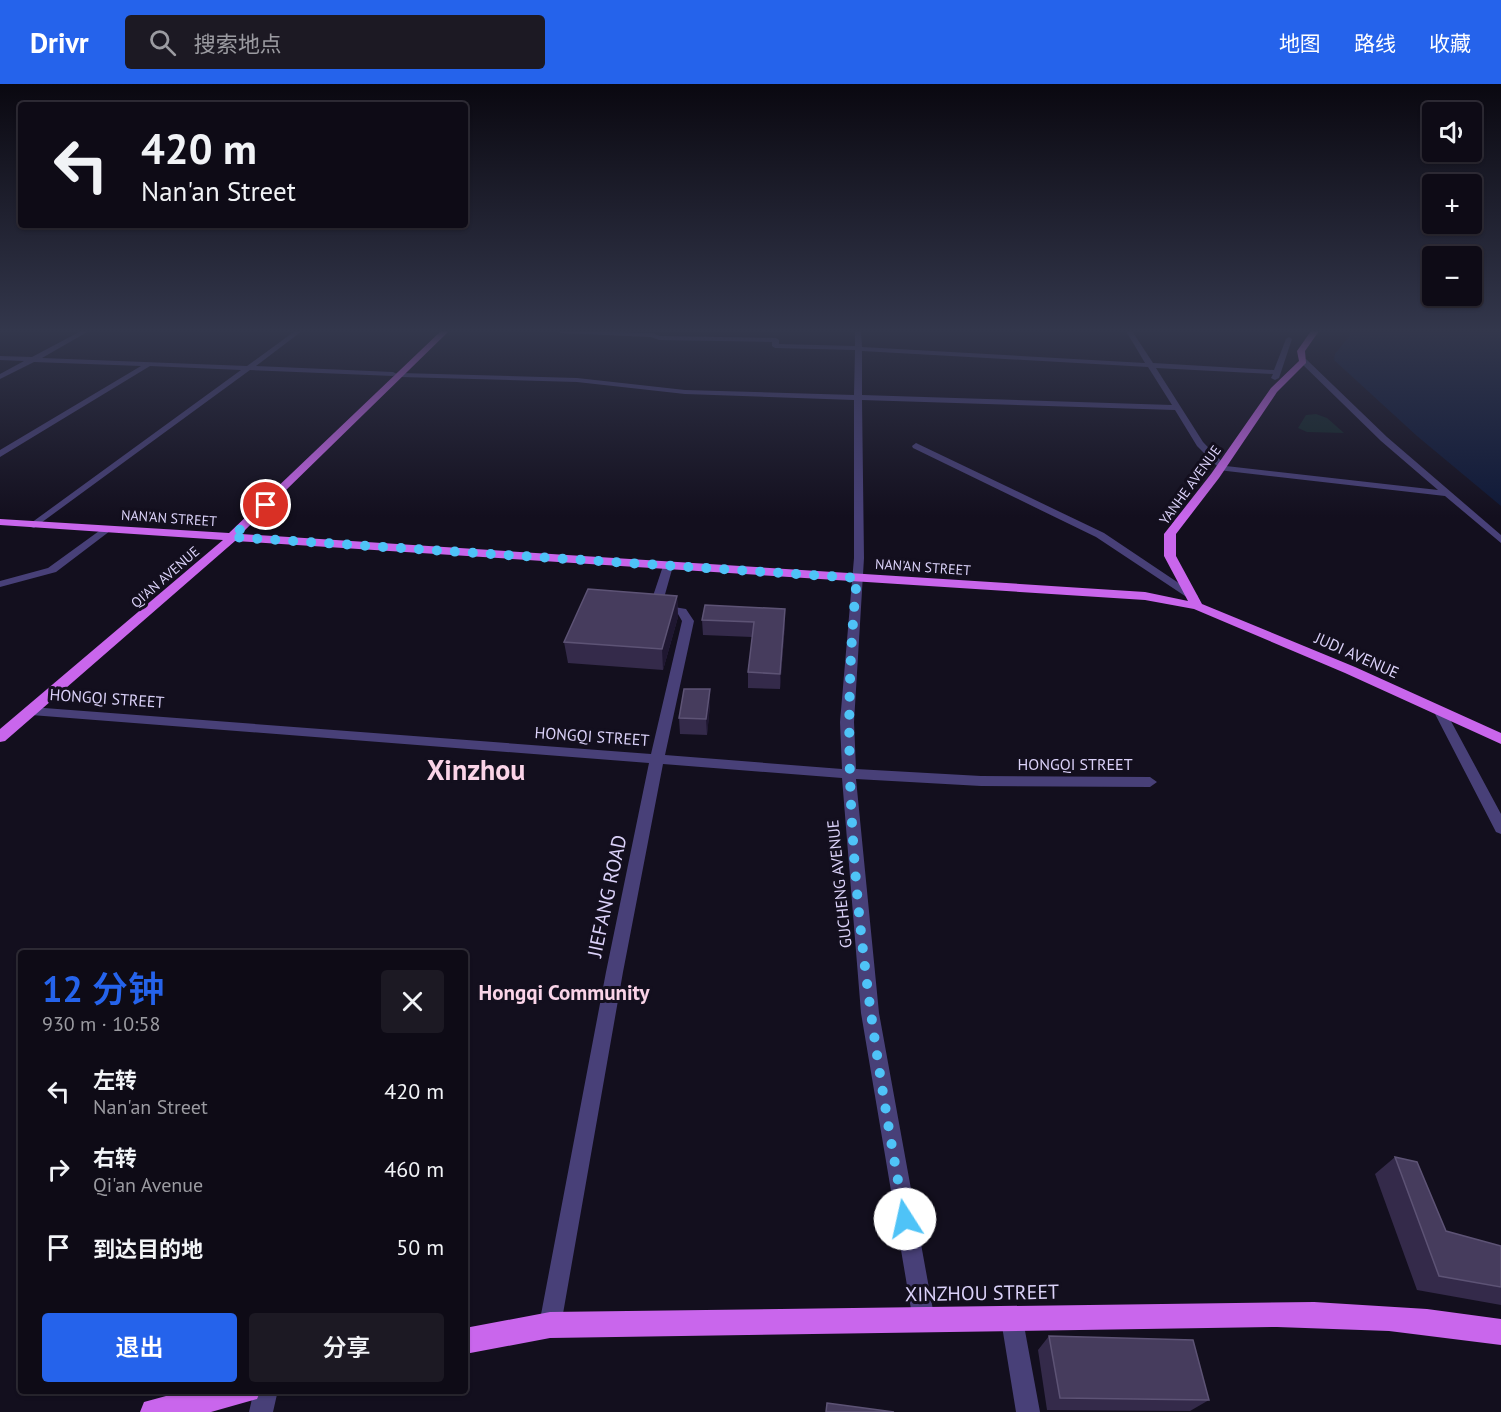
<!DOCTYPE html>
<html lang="zh">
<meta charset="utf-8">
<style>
:root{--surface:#0e0b16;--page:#1c1923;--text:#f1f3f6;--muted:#9b9ba1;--line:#2e2b35;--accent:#2563eb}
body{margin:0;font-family:"PT Sans","Noto Sans SC",sans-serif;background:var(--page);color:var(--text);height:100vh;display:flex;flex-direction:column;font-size:22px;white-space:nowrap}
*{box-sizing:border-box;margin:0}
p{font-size:20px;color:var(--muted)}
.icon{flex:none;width:33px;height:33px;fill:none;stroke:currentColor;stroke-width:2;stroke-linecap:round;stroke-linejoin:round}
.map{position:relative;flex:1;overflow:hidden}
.panel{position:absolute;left:18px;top:866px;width:450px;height:444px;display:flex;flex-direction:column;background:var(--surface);border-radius:6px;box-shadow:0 2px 4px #0004,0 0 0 2px var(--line)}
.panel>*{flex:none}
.top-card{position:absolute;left:18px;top:18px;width:450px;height:126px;border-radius:6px;box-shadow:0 2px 4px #0004,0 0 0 2px var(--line);background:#0e0b16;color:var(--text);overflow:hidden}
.tools{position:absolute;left:1422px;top:18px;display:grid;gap:12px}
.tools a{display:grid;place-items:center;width:60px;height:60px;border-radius:6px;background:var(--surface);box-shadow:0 2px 4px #0004,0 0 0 2px var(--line);font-size:30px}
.pin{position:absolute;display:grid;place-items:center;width:51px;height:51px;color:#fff;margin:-26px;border:3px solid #fff;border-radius:50%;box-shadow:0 2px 6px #0007}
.me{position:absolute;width:66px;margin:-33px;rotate:350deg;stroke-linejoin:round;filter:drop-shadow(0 0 4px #0008)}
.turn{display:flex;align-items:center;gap:21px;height:126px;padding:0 24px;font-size:27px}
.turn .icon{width:78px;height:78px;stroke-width:2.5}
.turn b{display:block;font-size:42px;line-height:51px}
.round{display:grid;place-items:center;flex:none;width:63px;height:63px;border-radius:6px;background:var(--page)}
.overview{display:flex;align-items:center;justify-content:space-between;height:102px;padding:0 24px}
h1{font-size:36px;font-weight:600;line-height:45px;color:var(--accent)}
.primary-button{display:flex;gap:12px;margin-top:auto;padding:12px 24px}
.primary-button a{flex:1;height:69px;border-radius:6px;background:var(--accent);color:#fff;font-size:24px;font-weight:600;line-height:69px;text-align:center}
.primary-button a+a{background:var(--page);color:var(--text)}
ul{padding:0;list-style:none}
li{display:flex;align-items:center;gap:18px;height:78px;padding:0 24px}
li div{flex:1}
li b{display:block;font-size:22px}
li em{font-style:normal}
header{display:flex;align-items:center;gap:36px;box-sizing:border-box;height:84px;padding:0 30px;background:var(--accent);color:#fff}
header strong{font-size:28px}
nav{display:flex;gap:33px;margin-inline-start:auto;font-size:21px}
.search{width:420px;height:54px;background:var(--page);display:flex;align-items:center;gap:15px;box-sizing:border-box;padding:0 21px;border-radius:6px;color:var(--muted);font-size:22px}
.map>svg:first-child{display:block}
.green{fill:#132627}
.water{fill:#0f1938}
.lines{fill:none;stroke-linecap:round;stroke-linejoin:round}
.minor{fill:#484078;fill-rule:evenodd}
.major{fill:#c966ec;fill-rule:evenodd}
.wall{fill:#342a4a}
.shaded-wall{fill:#1f1731}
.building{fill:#463c5d;stroke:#5d5375;stroke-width:1.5}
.route{stroke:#4fc3f7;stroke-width:10;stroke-dasharray:0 18}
.labels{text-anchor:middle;stroke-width:6;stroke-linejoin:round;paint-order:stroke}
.far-street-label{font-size:14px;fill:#dbd2f9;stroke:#130f1e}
.street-label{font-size:16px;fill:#dbd2f9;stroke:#130f1e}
.near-street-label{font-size:20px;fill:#dbd2f9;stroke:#130f1e}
.near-neighbourhood-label{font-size:21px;font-weight:bold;fill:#fad4e8;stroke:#130f1e}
.town-label{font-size:28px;font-weight:bold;fill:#fad4e8;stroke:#130f1e}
</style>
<header>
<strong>Drivr</strong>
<div class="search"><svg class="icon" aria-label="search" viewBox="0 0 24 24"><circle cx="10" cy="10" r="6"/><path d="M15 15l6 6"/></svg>搜索地点</div>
<nav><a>地图</a><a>路线</a><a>收藏</a></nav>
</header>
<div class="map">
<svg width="1501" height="1328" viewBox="0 0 1501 1328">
<rect width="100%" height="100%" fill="#130f1e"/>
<!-- green -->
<path class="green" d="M1316,330L1327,334L1344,349L1307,348L1298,344L1306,331Z"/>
<!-- water -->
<path class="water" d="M1353,247H1501V422L1417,352L1334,276L1335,270Z"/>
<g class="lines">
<!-- minor -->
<path class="minor" d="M81,247H89L42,274L247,282L295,247H302L256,282L393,288L397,290L393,292L250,286L34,444L31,443V439L241,286L150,282L0,373V366L141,282L34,278L0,295V290L24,277L0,276V272L32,273Z
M558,247L652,249L660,252L776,254L779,256V260L855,262V247H861L862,263L1145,279L1126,247H1132L1153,279L1274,286L1286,255L1289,253L1292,255L1279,294L1275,296L1271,294L1273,290L1156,284L1203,358L1226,382L1438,406L1381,357L1299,277L1306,275L1387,353L1501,451V459L1445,412L1218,386V383L1197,362L1175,326L862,316L864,474L854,638L856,685L981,692L1150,693L1157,698L1150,703L981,702L856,695L879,929L935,1237L932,1245L924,1248L916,1245L913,1237L861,929L842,694L663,680L623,888L561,1241L558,1249L550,1252L542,1249L539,1241L606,888L649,679L31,631L25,627L31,623L651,670L682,537L678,530L655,527L649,524L663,482L668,479L673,482L662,521L686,525L694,537L665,671L842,685L840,638L854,474V316L685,310L577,298L401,293L397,291L401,289L577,294L685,306L854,311L855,266L775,264L772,262V258L659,256L651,253L561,249ZM862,267L1148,283L1172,321L862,311Z
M916,359L1104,449L1198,512L1196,514H1188L1096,453L913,364L912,362Z
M106,442L110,443V447L56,488L0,503V497L48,484Z
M1439,622L1445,626L1501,730V750L1496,748L1433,626Z
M1012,1225L1020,1228L1023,1236L1040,1328H1016L1001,1236L1004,1228Z
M254,1306H278L273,1328H249Z"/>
<!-- major -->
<path class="major" d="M441,247H449L241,450L1145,508L1188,517L1164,472V450L1211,390L1271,304L1299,277L1297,267L1311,247H1319L1305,267L1306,279L1277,308L1219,394L1176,450V472L1202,520L1355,583L1501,649V660L1345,589L1194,525L1145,516L235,457L5,657L0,658V645L223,456L0,441V435L229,449Z
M1314,1218L1427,1225L1501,1235V1261L1389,1247L1277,1243L550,1254L465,1270V1244L550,1228Z
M188,1306H261L257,1315L211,1328H140L144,1318Z"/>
</g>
<!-- wall -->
<path class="wall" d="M677,512L678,533L663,586L568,579L564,558Z
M705,521L785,540L780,605L748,604V588L752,553L703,551L702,536Z
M710,605V621L707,651L680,650L679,634Z
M1395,1073L1446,1147L1501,1162V1221L1417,1206L1375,1090Z
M1049,1252L1209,1316L1190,1327L1047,1326L1038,1266Z"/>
<!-- shaded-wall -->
<path class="shaded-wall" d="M677,512L678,533L663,586L662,565Z
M785,525V540L780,605V590Z
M710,605V621L707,651L706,635Z"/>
<!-- building -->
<path class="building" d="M588,505L677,512L662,565L564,558Z
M705,521L785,525L780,590L748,588L754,538L702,536Z
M684,605H710L706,635L679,634Z
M1395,1073L1417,1078L1446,1147L1501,1162V1203L1439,1192Z
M1049,1252L1193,1256L1209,1316L1060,1314Z
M827,1319L894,1328H826Z"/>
<!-- sky -->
<linearGradient id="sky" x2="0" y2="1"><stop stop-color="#0a0810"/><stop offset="0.57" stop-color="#33374c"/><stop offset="1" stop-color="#33374c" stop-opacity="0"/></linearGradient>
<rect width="1501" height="433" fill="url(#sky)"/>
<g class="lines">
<!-- route -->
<path class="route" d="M266,421L232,453L857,494C834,709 866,924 905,1135"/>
</g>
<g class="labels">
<!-- far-street labels -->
<g class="far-street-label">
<text transform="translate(1190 401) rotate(-54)" y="5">YANHE AVENUE</text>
<text transform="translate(169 434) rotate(4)" y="5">NAN'AN STREET</text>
<text transform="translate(923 483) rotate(4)" y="5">NAN'AN STREET</text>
<text transform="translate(165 493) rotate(-41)" y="5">QI'AN AVENUE</text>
</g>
<!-- street labels -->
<g class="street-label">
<text transform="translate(1357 571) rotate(24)" y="6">JUDI AVENUE</text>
<text transform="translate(107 614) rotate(4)" y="6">HONGQI STREET</text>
<text transform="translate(592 652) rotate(4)" y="6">HONGQI STREET</text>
<text x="1075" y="686">HONGQI STREET</text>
<text transform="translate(839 800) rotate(-96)" y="6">GUCHENG AVENUE</text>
</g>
<!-- near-street labels -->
<g class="near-street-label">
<text transform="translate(607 812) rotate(-78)" y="7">JIEFANG ROAD</text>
<text transform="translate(982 1209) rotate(-1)" y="7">XINZHOU STREET</text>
</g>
<!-- near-neighbourhood labels -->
<g class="near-neighbourhood-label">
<text x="564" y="916">Hongqi Community</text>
</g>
<!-- town labels -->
<g class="town-label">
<text x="476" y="696">Xinzhou</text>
</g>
</g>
</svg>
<div class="tools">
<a><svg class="icon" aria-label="sound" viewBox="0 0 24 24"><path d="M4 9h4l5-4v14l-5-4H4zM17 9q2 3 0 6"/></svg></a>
<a>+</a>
<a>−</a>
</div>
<div class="pin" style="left:266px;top:421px;background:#d93025"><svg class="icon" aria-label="arrive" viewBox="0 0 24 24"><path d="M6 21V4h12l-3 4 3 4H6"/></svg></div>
<svg class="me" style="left:905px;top:1135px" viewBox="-20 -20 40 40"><circle r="19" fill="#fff"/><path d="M0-13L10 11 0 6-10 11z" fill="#4fc3f7"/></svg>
<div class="top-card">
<div class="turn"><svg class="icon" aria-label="left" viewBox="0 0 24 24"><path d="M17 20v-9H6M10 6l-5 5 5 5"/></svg><div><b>420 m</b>Nan'an Street</div></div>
</div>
<section class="panel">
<div class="overview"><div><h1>12 分钟</h1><p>930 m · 10:58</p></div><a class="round"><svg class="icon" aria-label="close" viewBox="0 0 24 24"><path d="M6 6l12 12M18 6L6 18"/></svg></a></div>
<ul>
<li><svg class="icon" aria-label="left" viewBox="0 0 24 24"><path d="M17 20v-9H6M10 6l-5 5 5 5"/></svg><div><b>左转</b><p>Nan'an Street</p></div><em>420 m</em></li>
<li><svg class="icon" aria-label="right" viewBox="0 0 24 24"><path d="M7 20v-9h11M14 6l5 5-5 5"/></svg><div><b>右转</b><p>Qi'an Avenue</p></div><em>460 m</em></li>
<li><svg class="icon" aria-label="arrive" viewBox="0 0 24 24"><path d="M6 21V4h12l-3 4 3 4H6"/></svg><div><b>到达目的地</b></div><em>50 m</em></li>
</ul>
<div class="primary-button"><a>退出</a><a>分享</a></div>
</section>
</div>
